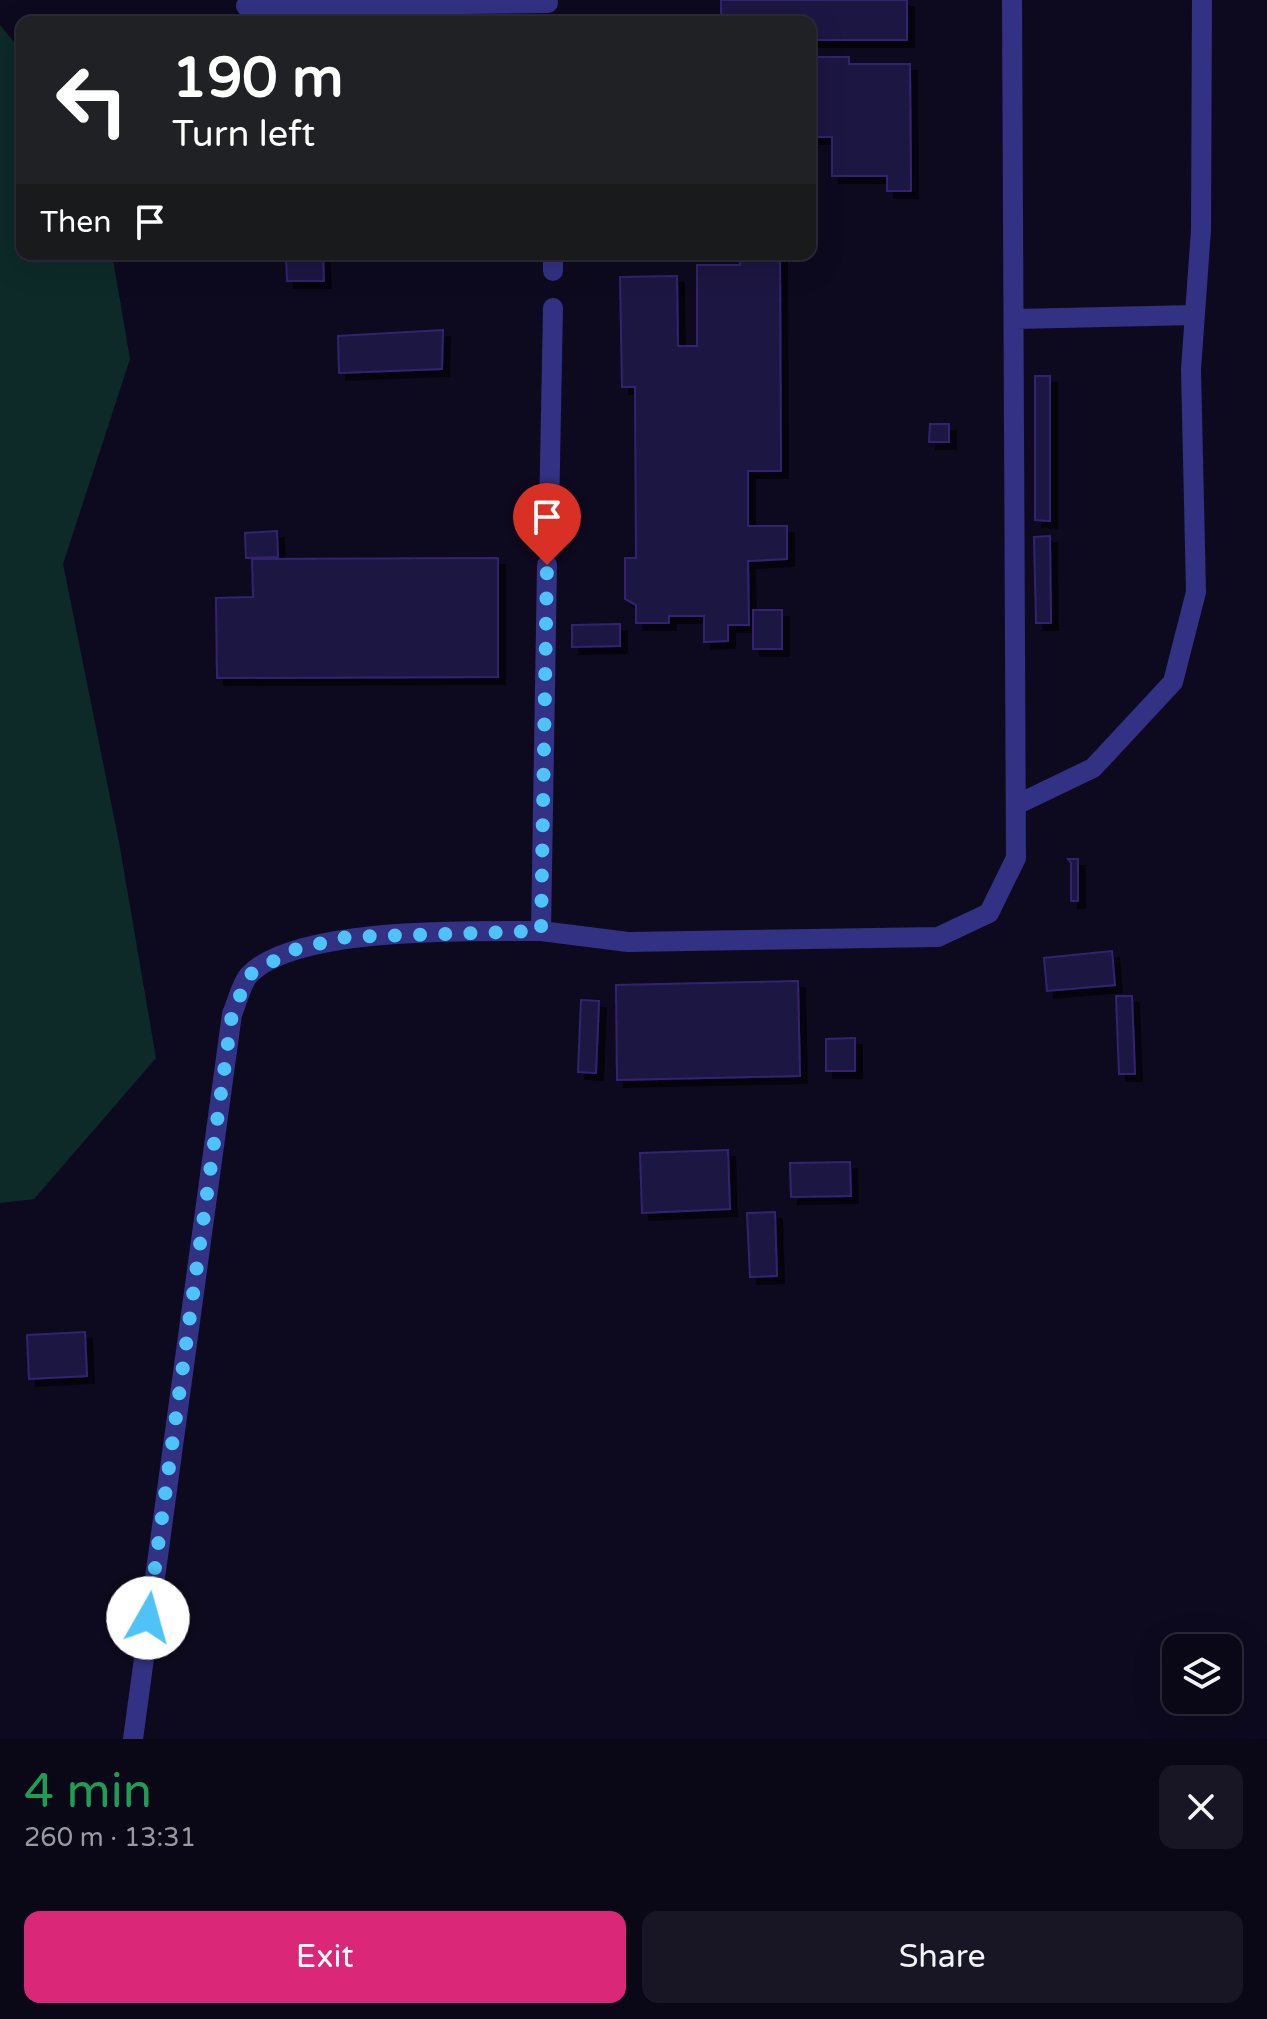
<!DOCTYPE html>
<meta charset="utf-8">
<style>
:root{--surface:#0a0817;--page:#181624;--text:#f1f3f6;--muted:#999aa1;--line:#2a2936;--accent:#db2777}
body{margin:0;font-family:"Varela Round",sans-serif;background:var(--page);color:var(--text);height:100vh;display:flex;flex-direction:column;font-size:30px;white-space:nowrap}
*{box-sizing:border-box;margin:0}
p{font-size:26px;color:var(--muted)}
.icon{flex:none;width:44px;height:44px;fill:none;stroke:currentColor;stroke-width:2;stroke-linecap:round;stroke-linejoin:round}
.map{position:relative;height:1739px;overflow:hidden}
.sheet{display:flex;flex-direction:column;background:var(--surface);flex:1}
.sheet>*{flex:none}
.banner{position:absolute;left:16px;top:16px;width:800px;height:244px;border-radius:16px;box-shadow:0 8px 32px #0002,0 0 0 2px var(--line);background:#202124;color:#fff;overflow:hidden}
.controls{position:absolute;left:1162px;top:1634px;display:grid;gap:16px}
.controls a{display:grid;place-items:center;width:80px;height:80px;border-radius:16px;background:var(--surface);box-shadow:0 8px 32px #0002,0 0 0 2px var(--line);font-size:40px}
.pin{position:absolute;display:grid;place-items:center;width:68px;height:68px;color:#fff;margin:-82px -34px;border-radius:50% 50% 50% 0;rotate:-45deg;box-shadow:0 0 8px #0007}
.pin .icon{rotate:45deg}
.me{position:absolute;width:88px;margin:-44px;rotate:7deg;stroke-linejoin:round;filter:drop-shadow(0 0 6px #0008)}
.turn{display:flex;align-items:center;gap:28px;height:168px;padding:0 24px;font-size:36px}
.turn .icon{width:104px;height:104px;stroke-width:2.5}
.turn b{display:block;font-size:56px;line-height:68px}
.then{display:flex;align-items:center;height:76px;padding:0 24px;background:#0003;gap:16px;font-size:30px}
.round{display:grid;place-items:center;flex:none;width:84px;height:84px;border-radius:16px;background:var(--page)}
.headline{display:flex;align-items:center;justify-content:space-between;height:136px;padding:0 24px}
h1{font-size:48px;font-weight:600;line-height:60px;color:#1e9e55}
.action{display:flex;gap:16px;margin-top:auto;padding:16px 24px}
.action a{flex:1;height:92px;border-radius:16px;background:var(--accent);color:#fff;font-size:32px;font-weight:600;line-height:92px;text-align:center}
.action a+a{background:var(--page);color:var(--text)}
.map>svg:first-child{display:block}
.green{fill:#0d2a28}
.building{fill:#1d1542;stroke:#322470;stroke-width:2;filter:url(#shadow)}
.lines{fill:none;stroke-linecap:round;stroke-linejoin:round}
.service{stroke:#323183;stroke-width:20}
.route{stroke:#4fc3f7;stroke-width:14;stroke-dasharray:0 25.2}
</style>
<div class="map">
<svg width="1267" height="1739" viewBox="0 0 1267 1739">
<defs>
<filter id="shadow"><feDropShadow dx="7" dy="7" stdDeviation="0" flood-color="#0009"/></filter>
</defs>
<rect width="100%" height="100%" fill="#0d0a1f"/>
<!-- green -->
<path class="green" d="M0,25L22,52V254H112L130,359L63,564L119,842L156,1058L34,1199L0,1203Z"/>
<!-- building -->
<path class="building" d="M721,0H907V40H810V22H721Z
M810,57H849V64H910L911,191H887V176H832V137H810Z
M286,254H323L324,281H287Z
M740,254H780L781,471H748V526H787V559L748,561L749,625H728V641L704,642V616H669V623H636V605L625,599V558H636L635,387H622L620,277L677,276L678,346H697V265H740Z
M443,330L442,369L339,373L338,336Z
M1035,376H1050V521L1035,520Z
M930,424H949V442H929Z
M277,531L278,557L246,558L245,533Z
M1050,536L1051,623H1036L1034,537Z
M498,558V677L217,678L216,598L253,597L252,559Z
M753,610H782V649H753Z
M620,624V646L572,647V625Z
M1068,859H1078V901H1071V863Z
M1112,951L1115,985L1047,991L1044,958Z
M798,981L800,1076L617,1080L616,985Z
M1116,996H1132L1135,1074H1119Z
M581,1000L599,1001L596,1073L578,1072Z
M855,1038V1071H826V1039Z
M728,1150L730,1209L642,1213L640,1153Z
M850,1162L851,1196L791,1197L790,1163Z
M775,1212L777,1276L750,1277L747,1213Z
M85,1332L87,1376L29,1379L27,1335Z"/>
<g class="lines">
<!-- service -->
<path class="service" d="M246,6L548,3
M553,254V271
M1014,319L1195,315
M549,516L553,308
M547,565L541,931L628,942L938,937L989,913L1016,858L1012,0
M1016,805L1093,768L1173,682L1196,592L1191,369L1201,230L1202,0
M133,1739L232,1014C237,1003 241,984 249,975C295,926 474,931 541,931"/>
</g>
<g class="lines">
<!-- route -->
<path class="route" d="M148,1618L232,1014L249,975L293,950L347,937L541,931L547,565"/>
</g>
</svg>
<div class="controls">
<a><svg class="icon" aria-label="layers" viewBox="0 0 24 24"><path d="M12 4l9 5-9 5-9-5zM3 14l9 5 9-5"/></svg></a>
</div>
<div class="pin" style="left:547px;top:565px;background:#d93025"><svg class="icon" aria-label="arrive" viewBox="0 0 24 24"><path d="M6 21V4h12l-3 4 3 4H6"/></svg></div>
<svg class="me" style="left:148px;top:1618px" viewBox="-20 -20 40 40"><circle r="19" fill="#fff"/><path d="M0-13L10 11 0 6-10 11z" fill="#4fc3f7"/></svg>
<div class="banner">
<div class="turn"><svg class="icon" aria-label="left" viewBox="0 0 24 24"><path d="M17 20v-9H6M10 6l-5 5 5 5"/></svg><div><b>190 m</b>Turn left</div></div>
<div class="then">Then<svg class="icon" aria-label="arrive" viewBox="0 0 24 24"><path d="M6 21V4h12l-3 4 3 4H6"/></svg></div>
</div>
</div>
<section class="sheet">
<div class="headline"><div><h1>4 min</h1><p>260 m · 13:31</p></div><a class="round"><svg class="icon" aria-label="close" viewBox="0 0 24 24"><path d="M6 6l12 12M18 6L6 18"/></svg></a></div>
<div class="action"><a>Exit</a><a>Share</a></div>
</section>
